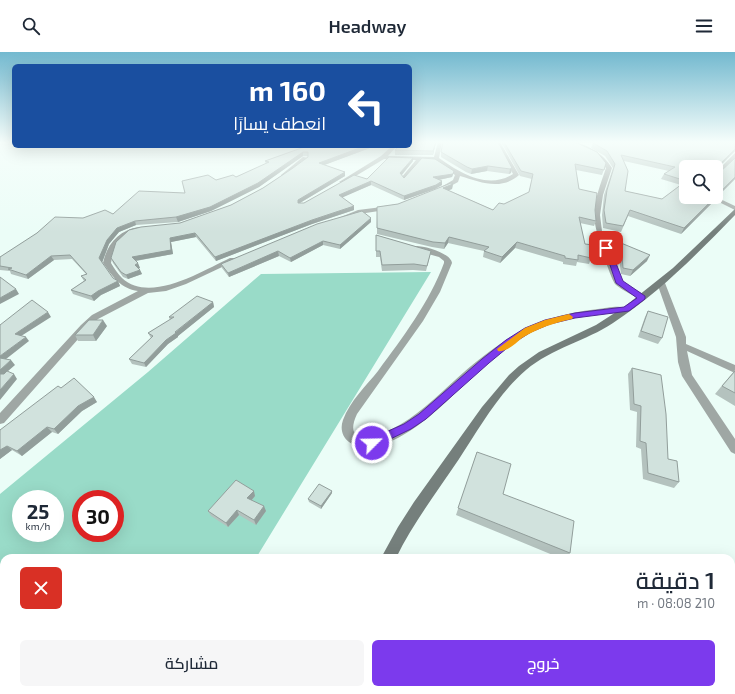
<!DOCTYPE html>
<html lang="ar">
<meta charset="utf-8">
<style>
:root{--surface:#fff;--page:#f6f6f7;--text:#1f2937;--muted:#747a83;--accent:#7c3aed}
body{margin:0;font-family:"Exo 2",Cairo,sans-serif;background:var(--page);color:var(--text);direction:rtl;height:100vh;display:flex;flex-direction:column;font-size:15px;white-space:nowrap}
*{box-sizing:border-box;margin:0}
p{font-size:13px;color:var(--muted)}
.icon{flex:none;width:22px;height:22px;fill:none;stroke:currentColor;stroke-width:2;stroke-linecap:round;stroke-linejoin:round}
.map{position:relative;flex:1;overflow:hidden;direction:ltr}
.sheet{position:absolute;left:0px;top:502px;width:735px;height:140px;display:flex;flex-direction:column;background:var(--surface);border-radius:12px 12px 0 0;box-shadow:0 4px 16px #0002;direction:rtl}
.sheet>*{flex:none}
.guide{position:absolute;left:12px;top:12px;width:400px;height:84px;border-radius:6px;box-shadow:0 4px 16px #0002;direction:rtl;background:#1a4fa0;color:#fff;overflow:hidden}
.controls{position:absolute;left:679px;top:108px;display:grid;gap:8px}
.controls a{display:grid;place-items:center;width:44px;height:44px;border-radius:6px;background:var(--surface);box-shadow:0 4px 16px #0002;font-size:20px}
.speed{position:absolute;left:12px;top:438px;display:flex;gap:8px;font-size:20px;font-weight:700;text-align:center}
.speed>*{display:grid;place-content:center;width:52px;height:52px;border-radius:50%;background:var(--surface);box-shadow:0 4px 16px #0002;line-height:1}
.speed small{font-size:10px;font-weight:400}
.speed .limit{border:6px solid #d22;background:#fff;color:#111}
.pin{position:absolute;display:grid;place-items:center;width:34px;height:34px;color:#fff;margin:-17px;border-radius:8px;box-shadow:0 2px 6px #0006}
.me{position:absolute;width:44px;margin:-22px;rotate:67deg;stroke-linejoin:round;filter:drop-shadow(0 0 3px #0008)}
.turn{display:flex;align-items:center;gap:14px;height:84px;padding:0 20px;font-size:18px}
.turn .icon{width:52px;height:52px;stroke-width:2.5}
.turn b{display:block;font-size:28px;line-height:34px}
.round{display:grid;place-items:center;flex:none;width:42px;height:42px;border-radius:6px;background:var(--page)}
.overview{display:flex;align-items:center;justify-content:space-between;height:68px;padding:0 20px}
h1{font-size:24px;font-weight:600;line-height:30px}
.cta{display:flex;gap:8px;margin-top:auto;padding:8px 20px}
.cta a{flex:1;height:46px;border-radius:6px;background:var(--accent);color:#fff;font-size:16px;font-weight:600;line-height:46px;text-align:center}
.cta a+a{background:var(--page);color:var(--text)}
header{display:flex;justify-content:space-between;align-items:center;height:52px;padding:0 20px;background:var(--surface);font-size:18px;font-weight:600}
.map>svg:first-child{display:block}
.green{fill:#99dbc8;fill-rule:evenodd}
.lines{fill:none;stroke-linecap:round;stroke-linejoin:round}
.minor{fill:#9fa7a4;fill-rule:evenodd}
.secondary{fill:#757f7c;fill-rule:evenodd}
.wall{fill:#b4c2be;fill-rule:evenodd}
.shaded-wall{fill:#929e9b}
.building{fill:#d1e2dd;stroke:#929e9b}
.route{fill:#7c3aed;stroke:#51269a}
.slow{fill:#f59e0b}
</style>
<header><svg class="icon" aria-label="menu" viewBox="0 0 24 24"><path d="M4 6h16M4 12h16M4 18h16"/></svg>Headway<svg class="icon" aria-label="search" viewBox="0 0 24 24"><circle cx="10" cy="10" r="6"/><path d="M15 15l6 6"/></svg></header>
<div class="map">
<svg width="735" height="642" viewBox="0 0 735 642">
<rect width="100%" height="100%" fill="#ebfdf7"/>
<!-- green -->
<path class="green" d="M431,220L256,506H4V638H175L173,642H0V442L148,320L261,222ZM21,447H55V481H21ZM81,447H115V481H81Z"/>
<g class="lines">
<!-- minor -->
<path class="minor" d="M438,90H442L439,106C460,121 488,138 513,122L496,90H500L519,123C501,139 480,130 460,124L458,130L440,140L437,138L438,137L453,128L455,123L435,109L421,108L404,128L401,126L416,108L384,107L344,131L339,130L381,104L392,94L396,95L388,104L434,105Z
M568,90C585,90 603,101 612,116L603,143L600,163L602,179L622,230L645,243V247C639,248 619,236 615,232C609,223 594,175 594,164C594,148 601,131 606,116L596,104Z
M735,101V106L716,125V120Z
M303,105L308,106L285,125H281V123Z
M709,145H716L735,154V158Z
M390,154L393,156L392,157L359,162L339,169L336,167L358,158Z
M139,175L142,177L141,178C124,182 114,193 111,211C114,216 118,222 122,226C150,252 202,219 230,206H236L237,208L186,232L166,239L148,241L98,267L87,277L4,371L0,372V361L81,273L92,263L138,239C121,237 112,224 103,211C107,192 119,178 139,175Z
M414,194C423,193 451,201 452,211L440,240L423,269L357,362C342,394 375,386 392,377C416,365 434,347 454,329C500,288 536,263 598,257C606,256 624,252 630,258L626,261C594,261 561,265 532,280C512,290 493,306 476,321C459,336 444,354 425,368C408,382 370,406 349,390C342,385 340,376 343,368C350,349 366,334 378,319C403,285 429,251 444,211V209L439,205L414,198Z
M658,229H661L665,231L686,285V292L735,313V321L687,299L692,323L735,387V402L731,400L682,324L678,310L676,285L657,231Z
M731,571L735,573V589L731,587Z
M446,638H464L462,642H444Z"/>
<!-- secondary -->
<path class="secondary" d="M735,157V163C697,202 659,241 613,271C586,289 552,296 526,318C498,342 479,377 459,407C437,440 413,471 396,506H381L398,475L414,450L482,355L509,323L519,314L539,300L596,273L624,255L673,216Z
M315,638H333L331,642H313Z"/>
</g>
<!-- wall -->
<path class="wall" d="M410,90H436L433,103H395V98Z
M501,90H735V100H734L718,116L719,121L735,127L718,144L716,145V115L686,145H716L714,149L681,182L628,164L621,180L603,176L602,163L604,143L613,116L605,104L591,96L593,91H582L576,90L606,111L602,123L576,118L579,137L595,158L596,169L594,174L580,171L585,192L591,206L589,212L577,210L576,214L563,212V210L515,196L500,211L483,205L484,199L448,191L444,197L432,195L377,182V155L398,152L453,132L452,137L448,138L493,158L529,140L532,127L520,124ZM624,109L669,119L664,122L661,127L681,133L662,147L625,139Z
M307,94H370V96L324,113L345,120V124L300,151H304L413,109L402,123L404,126L454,119L453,123L452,125L439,128L442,133L435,137L404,148L371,133L342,145L354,158L312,172L216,209L196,185L171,190L173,202L136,209L140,216H139L142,222L128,227L123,225L113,211L111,206L180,171L231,153L263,136L293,116L308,105V104H303L259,135L211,159L178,170L136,173L119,180L109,192L102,210L113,226L118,229L120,234L101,243L94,249L73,242L71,238L84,229L81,224L86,222L72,207L54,208L28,227L11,222L10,219L0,218V205L83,166L113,162L185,141L216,128L236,125L266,112L265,109Z
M441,100L512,116L511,121L509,122L487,119L471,122L466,120L441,105Z
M371,166V170L340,197L323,193L291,210L279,204L229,225L222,216L221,212Z
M376,183L431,199L430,204L426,219L413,218L382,219L380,205H376Z
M621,191L647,209L630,224L621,222L618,197Z
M213,250L214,255L178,284V285L168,292L146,315L132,312L129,307L151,286L148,281L170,268L169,265Z
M648,259L662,286L658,292L638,285L645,265Z
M107,274L96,289H78L75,283Z
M632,316L668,407L679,430L674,436L643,427L641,397L636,395L637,360L630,358L628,322Z
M735,318V354L715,342Z
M61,336L97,350L82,359L58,382L52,380L22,404L12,398L0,407V378Z
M477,400L503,442L570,501L565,506H560L456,463Z
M332,441L321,457L309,450L308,447Z
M255,444L252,448L266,459L256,473L239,463L228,475L211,464L208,459Z
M434,638H447L446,640H464L465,638H486L484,642H438Z"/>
<!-- shaded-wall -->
<path class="shaded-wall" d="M436,90L433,103V99Z
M365,94H370V96L319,115V111Z
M735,97L734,100L716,118L718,114Z
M303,100V104L259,135L211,159L178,170L176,165Z
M413,106V109L400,125V121Z
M488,114L487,119L471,122L472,117Z
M512,116L511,121L509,122L510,117Z
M454,119L452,125L433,129V125Z
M345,120V124L298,152V148Z
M735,125V127L718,144L721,139Z
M371,129V133L339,147V143Z
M442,129V133L435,137L404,148V144Z
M453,132L452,137L442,141L443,136Z
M715,145H716L714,149L681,182L684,176Z
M354,154V158L312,172L216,209L215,205L312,168Z
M371,166V170L340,197V193Z
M135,169L136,173L119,180L109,192L102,211L99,206L107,188L117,176Z
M195,181L196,185L171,190L173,202L134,209L132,205L170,186Z
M449,185L448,191L444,197L445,191Z
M323,189V193L291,210L290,206Z
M517,190L515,196L500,211L502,205Z
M278,199L279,204L229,225L228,221Z
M650,203L647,209L630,224L633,218Z
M51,204L54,208L28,227L26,223Z
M138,211L140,216L137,217L135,213Z
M140,218L142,222L128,227L126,223Z
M118,229L120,234L101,243L94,249L91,244L98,239Z
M16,237L19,242L0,252V246Z
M213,250L214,255L178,284V285L168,292L146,315L144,311L166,288Z
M48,260L51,265L18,286L15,282Z
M103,268L107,274L96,289L93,283Z
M26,285L29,289L1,311L0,310V304Z
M11,308L15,313L0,326V318Z
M14,322L17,327L0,348V338Z
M94,345L97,350L82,359L58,382L54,377L78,354Z
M47,375L52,380L22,404L17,399Z
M7,394L12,398L0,407V398Z
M254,439L255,444L249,451L247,446Z
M332,439V441L321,457V454Z
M264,454L266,459L256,473L254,468Z
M237,458L239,463L228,475L226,471Z"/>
<!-- building -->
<path class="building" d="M410,90H436L433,99L395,98L399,94H410Z
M443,90H498L512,116L510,117L488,114L472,117L467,115L441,100Z
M504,90H575L597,100L606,111L604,118L575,112L579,137L597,141L595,158L596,169L579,165L585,192L593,193L591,206L578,203V208L565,206V204L517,190L502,205L484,199L489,195L449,185L445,191L433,190L377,176V155L398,152L451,131L453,132L443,136L493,158L499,151L504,152L529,140L533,122L521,119Z
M596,90H735V97L718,114L719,121L735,106V125L721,139H716V115H686V129L664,122L675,115L621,103L628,119L625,139L662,147L686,129V145H715L684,176L630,158L623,174L606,171L604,158L607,138L615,112L607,99L593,91Z
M307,94H365L319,111L345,120L298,148V151H304L354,123L367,127L389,105L413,106L400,121L404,126L422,106L435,107L454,119L453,122L433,125L442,129L436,133L404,144L371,129L339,143L354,154L312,168L215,205L195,181L170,186L171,198L132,205L138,211L135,213L140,218L126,223L121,220L111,206L116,190L129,178L141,175L180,171L231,153L263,136L293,116L308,105V100H303L258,131L210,155L176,165L135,169L117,176L107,188L99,206L113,226L118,229L98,239L91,244L71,238L86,228L81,224L87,222L70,203L51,204L26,223L8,217L12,216L0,214V205L37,181L55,165L83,166L105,158L113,162L139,139L185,141L182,129L208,123L216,128L233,123L236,125L269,110L265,109Z
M362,159L371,166L340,193L323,189L290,206L278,199L228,221L221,212L317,172Z
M376,183L431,199L427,214L414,212L382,213L380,199H376Z
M621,191L650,203L633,218L623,216Z
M0,225L16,237L0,246Z
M197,244L213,250L175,280L176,281L166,288L144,311L129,307L153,284L148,281L174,265H169Z
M32,248L48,260L15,282L26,285L0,304V273Z
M648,259L668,265L662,286L641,279Z
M89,268H103L93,283H75Z
M0,306L11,308L0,318Z
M632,316L661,323L666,362L668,407L677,409L679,430L648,421L646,391L640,389L641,354L634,352Z
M7,319L14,322L0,338V322H4Z
M735,319V341L722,334Z
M74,326L94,345L78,354L54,377L47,375L17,399L7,394L0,398V378L58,334L61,336Z
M477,400L511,412L503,442L574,469L570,501L458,456Z
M236,428L254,439L247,446L264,454L254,468L237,458L226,471L208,459Z
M319,432L332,439L321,454L308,447Z
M369,638H384L390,642H367Z
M440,638H447L446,640H465L467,638H486L484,642H444Z"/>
<!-- sky -->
<linearGradient id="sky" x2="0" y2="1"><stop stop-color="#73b9cf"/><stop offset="0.5" stop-color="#f6fefb"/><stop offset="1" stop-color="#f6fefb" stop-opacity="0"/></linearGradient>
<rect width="735" height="180" fill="url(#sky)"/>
<!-- route -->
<path class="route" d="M604,195L610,196L623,229L645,244V247L629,259L575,266L550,272L531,280L512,292L489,311L426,367L411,377L376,394H368L367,391L368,388L404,372L419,362L482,307L506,288L525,276L545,268L575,261L624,255L637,246L616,231Z"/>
<!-- slow -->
<path class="slow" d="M569,262L573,265L572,267C554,271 538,276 522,286C516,291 506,301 498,299L497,297L525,276L545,268Z"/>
</svg>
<div class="controls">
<a><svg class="icon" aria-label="search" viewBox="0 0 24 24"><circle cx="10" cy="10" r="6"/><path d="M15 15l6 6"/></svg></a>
</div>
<div class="speed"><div>25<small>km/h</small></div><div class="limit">30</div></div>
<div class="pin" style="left:606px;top:196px;background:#d93025"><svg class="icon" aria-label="arrive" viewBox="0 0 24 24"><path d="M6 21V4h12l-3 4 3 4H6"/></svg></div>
<svg class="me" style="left:372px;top:391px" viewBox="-20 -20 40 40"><circle r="17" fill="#7c3aed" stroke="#fff" stroke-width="3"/><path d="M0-11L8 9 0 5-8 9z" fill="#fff"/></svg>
<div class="guide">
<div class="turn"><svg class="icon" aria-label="left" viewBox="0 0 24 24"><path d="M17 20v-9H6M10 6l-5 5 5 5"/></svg><div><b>160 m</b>انعطف يسارًا</div></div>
</div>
<section class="sheet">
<div class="overview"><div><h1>1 دقيقة</h1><p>210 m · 08:08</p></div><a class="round" style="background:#d93025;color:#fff"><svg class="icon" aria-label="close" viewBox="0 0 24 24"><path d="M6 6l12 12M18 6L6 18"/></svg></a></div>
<div class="cta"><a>خروج</a><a>مشاركة</a></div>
</section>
</div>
